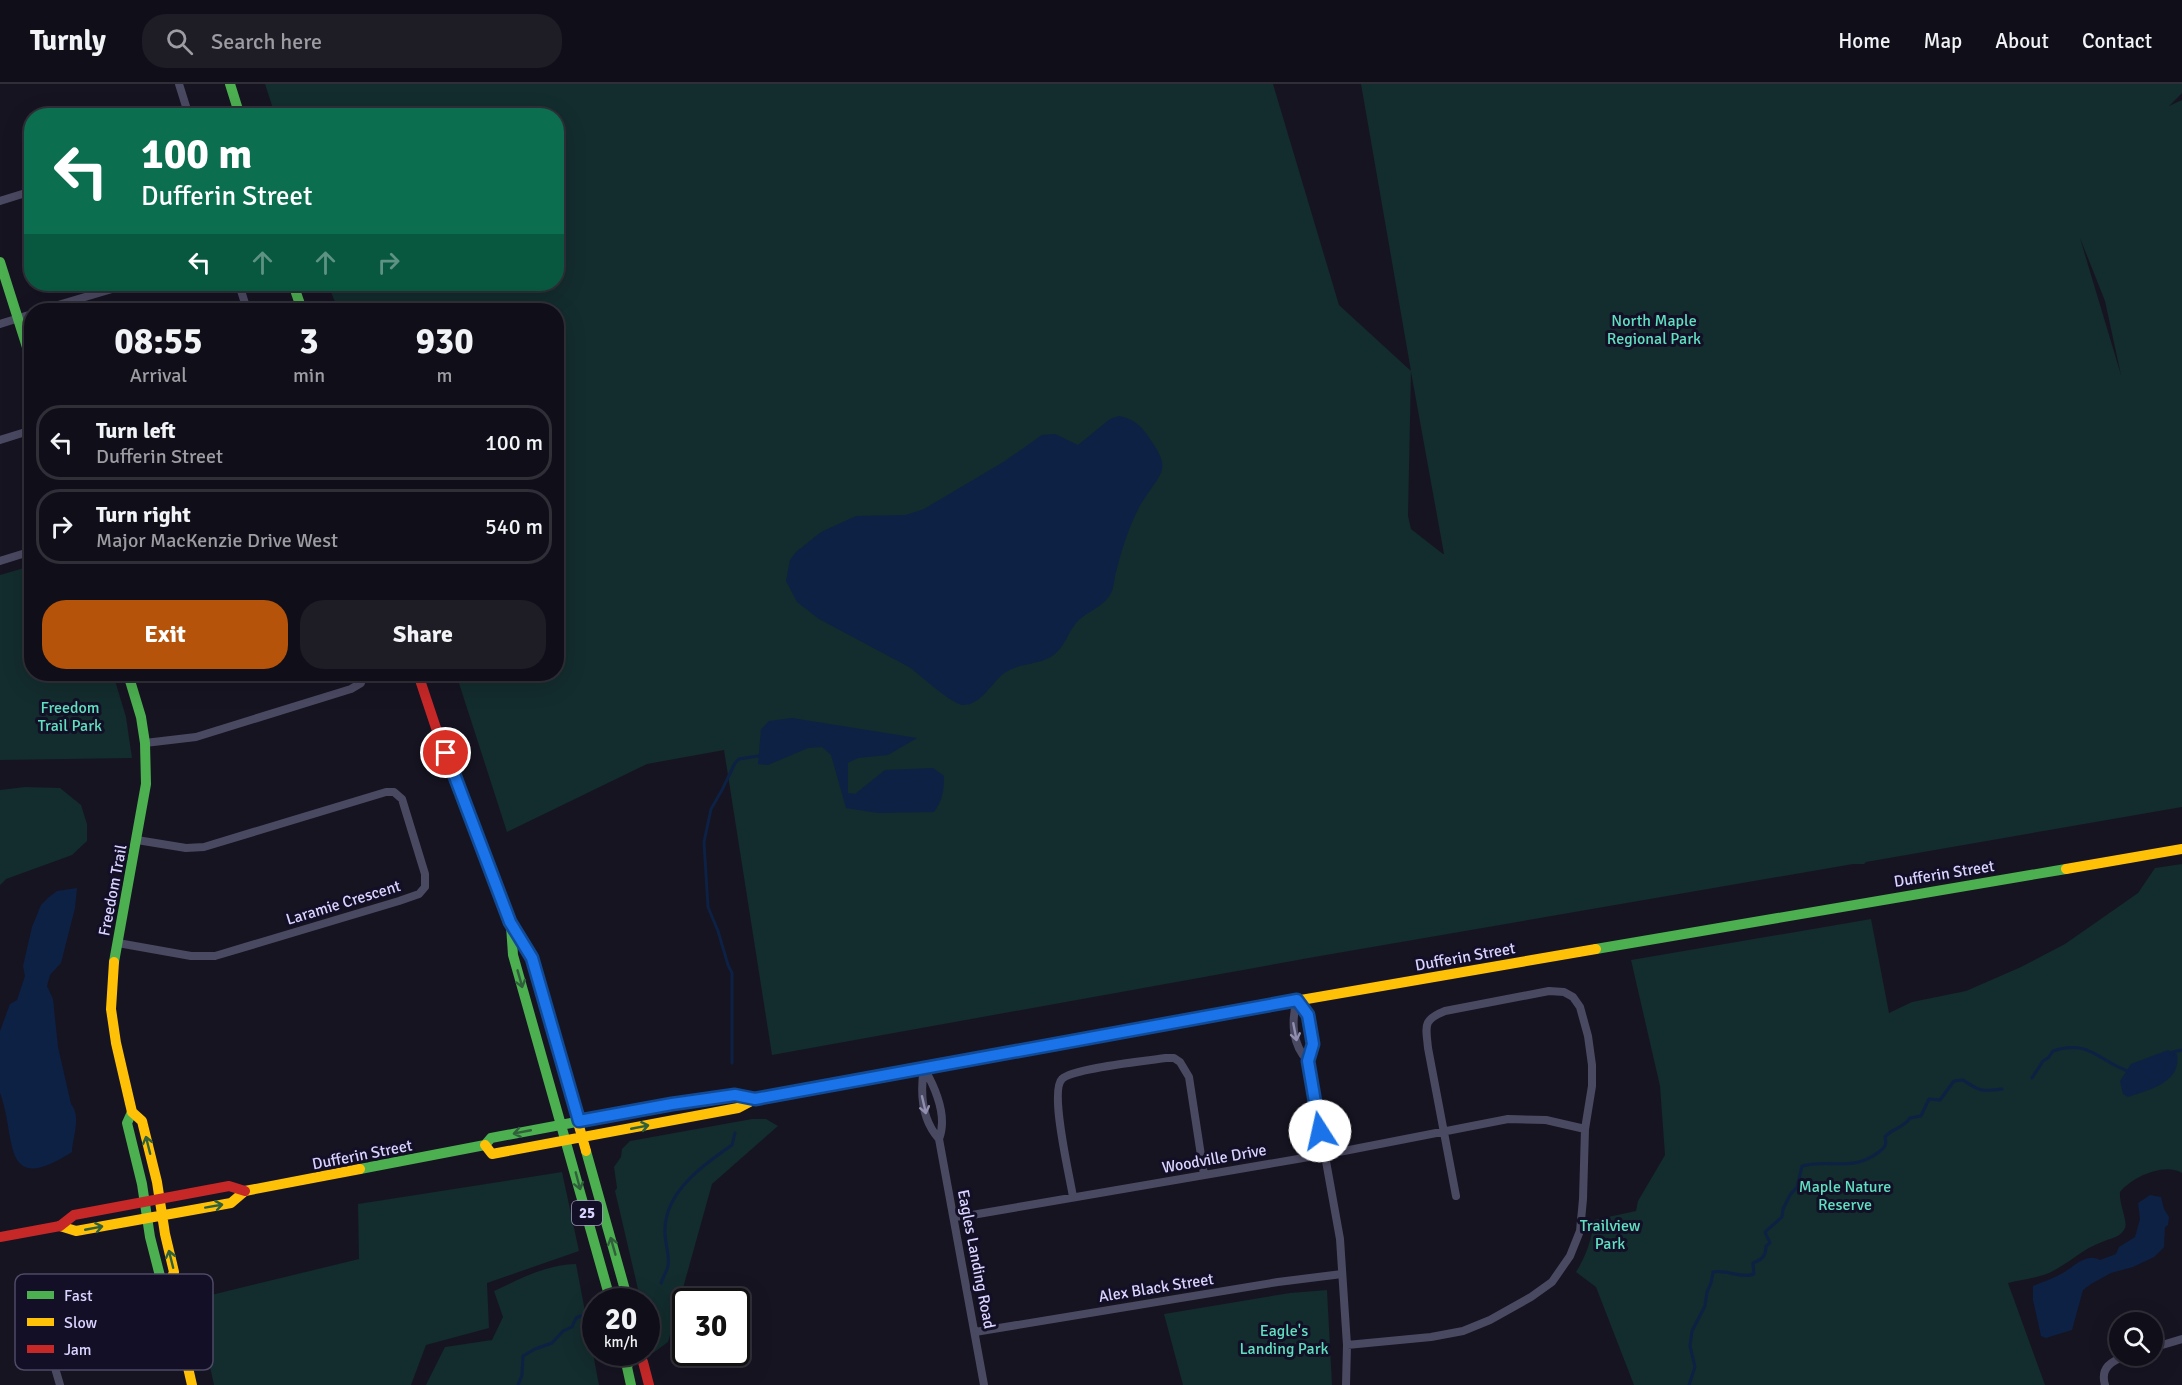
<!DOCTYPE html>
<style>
:root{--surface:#100f19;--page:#1e1d26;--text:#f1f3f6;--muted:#9c9ca2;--line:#302f38;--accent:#b45309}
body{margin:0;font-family:Signika,sans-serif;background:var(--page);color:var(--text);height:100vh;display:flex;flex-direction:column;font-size:22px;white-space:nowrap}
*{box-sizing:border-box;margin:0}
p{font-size:20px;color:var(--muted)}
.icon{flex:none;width:33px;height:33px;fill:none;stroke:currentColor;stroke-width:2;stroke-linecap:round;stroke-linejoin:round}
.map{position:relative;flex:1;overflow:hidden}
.details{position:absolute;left:24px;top:219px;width:540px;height:378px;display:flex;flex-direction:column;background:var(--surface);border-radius:24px;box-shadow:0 6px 24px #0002,0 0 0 2px var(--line)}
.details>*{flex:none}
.guide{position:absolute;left:24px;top:24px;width:540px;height:183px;border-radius:24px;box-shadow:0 6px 24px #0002,0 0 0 2px var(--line);background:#0b6e4f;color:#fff;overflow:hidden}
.controls{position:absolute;left:2109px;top:1228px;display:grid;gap:12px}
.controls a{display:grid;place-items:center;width:54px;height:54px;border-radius:50%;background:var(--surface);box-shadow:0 6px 24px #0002,0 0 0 2px var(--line);font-size:30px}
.speed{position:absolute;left:582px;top:1204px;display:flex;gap:12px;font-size:30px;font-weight:700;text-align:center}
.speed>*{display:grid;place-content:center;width:78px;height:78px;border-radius:50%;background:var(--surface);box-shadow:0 6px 24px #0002,0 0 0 2px var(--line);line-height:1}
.speed small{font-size:15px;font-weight:400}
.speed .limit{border:3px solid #111;border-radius:9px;background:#fff;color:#111}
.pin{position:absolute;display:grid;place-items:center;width:51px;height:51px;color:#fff;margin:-26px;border:3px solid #fff;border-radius:50%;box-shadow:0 2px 6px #0007}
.me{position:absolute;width:66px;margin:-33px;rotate:350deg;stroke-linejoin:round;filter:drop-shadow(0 0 4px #0008)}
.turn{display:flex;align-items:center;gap:21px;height:126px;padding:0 18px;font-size:27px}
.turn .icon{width:78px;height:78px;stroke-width:2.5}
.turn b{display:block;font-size:42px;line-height:51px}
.lanes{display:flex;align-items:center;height:57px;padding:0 18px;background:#0003;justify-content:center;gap:30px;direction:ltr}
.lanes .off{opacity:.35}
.eta{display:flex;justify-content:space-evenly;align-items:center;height:102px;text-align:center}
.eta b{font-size:36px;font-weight:800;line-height:42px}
.primary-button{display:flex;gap:12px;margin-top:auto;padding:12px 18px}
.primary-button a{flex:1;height:69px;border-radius:24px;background:var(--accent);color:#fff;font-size:24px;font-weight:800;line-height:69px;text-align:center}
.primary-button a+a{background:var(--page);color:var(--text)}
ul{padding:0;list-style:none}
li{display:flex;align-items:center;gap:18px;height:75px;margin:0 12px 9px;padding:0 6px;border:3px solid var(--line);border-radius:24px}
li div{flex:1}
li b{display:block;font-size:22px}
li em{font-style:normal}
header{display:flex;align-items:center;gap:36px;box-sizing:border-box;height:84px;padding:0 30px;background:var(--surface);border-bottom:2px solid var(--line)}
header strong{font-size:28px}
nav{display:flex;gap:33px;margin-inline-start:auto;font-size:21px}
.search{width:420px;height:54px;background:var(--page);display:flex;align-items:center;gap:15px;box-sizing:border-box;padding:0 21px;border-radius:24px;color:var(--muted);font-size:22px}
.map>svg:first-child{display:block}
.green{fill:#132c2d;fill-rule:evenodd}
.water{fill:#0d2144}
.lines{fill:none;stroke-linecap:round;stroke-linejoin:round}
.stream{stroke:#0d2144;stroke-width:3}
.street{stroke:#4a4962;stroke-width:8}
.fast{stroke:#4caf50;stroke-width:10}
.slow{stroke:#ffc107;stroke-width:10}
.jam{stroke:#c62828;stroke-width:10}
.oneway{stroke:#305f3b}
.oneway2{stroke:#928eb0}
.route-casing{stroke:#114b97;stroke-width:15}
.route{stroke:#1a73e8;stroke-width:10}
.labels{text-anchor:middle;stroke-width:6;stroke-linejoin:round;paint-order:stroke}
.shield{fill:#130f26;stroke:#9e99be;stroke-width:1.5}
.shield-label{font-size:15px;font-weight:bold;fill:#d9d4ff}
.park-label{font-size:16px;fill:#5fe0c0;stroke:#130f26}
.street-label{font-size:16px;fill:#d9d4ff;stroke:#130f26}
.key{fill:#130f26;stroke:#4e4a67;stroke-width:1.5}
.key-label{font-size:16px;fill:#d9d4ff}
</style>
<header>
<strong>Turnly</strong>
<div class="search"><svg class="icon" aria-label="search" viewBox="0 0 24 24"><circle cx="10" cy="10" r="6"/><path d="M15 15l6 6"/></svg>Search here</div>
<nav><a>Home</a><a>Map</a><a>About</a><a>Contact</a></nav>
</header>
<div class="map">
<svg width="2182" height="1301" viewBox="0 0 2182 1301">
<rect width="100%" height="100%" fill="#161421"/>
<!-- green -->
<path class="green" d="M265,0H1273L1339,221L1411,287L1361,0H2182V9L2169,22L2182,16V723L1866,778L1864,780H1853L1320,872L772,971L724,666L647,680L507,748L456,590H556V226H338L328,200H556V32L275,31ZM2080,154L2105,217L2121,291ZM1411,288L1444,470H1443L1411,445L1408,432Z
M31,482L32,590H113L126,633L132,674L0,676V491Z
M25,703L60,704L81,721L87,740V757L72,771L6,795L0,801V706Z
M2182,780V1089C2165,1078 2132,1093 2120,1108C2119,1121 2128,1137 2125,1144C2121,1154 2110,1154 2102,1158C2082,1165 2067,1181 2049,1189C2037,1194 2021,1196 2008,1199L2045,1301H1634L1596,1203L1576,1188C1586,1172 1592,1155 1594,1136L1636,1127L1638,1117L1665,1071L1660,1002L1631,876L1871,835L1889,929L1912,918L1966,907L2021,883L2065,860L2138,809L2155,784Z
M752,1035H766L778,1042L712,1100L668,1258L653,1269L647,1242L646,1218H641L615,1107L617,1104L614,1083L621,1073L622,1065L630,1057Z
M562,1088L579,1167L487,1199L489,1244L426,1261L411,1301H214L195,1215L359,1175L358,1120Z
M576,1180L599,1301H426L445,1263L492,1256L503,1233L494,1207C522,1194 545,1181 576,1180Z
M1327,1206L1332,1301H1183L1164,1230L1290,1209Z"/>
<!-- water -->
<path class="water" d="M1119,332C1132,334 1140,341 1148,352C1171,385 1164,385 1144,415C1136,427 1130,443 1125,457C1121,468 1118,480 1115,492C1114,497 1114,504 1111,509C1104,523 1087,527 1077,538C1068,548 1066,560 1056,569C1041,582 1021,578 1006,588C992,597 983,620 964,621C953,622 919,590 909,583L819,535L797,518L786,497L790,476L796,468L821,448L856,432L906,431L924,425L1005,377L1042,351L1055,350L1078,361L1110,335Z
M792,634L917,654L888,671L858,674L848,679V709L855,710L885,686L933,684L944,692C944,706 943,716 934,728L878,729L846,724L831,671L822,663L808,664L768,681L758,680L761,645L769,637Z
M77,804L75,824L61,879L50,891L47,902L53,915L58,963L71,1020C82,1033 72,1054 72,1068C0,1114 17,1053 0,1009V947L10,920L17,916L25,892L23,882L32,843L41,821L49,813L57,807Z
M2168,966L2177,970C2182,999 2148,1006 2128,1013L2123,1010L2120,997L2131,980Z
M2150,1111L2161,1113L2164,1125L2169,1133L2168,1141L2165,1143L2164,1163L2154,1173L2133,1183L2111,1189L2091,1200L2083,1206L2072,1246L2046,1254L2041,1252L2033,1216V1202C2042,1198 2052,1195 2061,1190C2073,1184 2086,1168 2100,1176L2116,1170L2119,1163L2135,1153L2140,1135L2138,1119Z"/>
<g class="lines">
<!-- stream -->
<path class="stream" d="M2171,972L2173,968L2182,966
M732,979V889L728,881L718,847L708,823L704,758L711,725L722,706L735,679L739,675L758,672
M2032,994L2043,977L2048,974L2053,967C2090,955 2098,977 2128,987
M661,1199C663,1193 667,1187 668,1182C670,1170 664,1157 665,1145C666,1107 703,1081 732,1061L735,1049
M518,1301L522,1291L523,1272L535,1265L552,1259L563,1247L572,1243L576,1234L581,1232
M1689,1301L1695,1283L1690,1262L1692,1247L1705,1222L1707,1208L1711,1199L1713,1188C1726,1185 1741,1195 1754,1190L1753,1179C1762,1175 1766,1173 1766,1162L1770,1159L1765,1148L1782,1133L1783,1125L1790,1111L1797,1103L1802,1082C1831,1074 1851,1089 1879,1068C1885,1063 1887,1061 1885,1053C1892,1044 1904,1044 1910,1034L1921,1032L1929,1015L1940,1016L1954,997L1963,996C1979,1007 1982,1008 2002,1005"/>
<!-- street -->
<path class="street" d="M179,0L189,32
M0,117L32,107
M239,200L247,226
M41,226L129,200
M0,240L32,230
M0,356L32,346
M0,477L32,467
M145,659L196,653L351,605L361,599L363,590
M118,859L191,872H215L399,817L419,810L425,803V790L402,715L394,708H386L204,763L186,764L137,756
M1297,916C1312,937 1315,952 1308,977L1340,1155L1347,1261L1346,1301
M1297,916C1291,937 1292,961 1308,977
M924,984C920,1009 921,1035 939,1055L984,1301
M924,984C936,1005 948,1032 939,1055
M1073,1113C1070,1093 1049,1007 1062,995C1073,984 1147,977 1166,974H1174L1180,978L1189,993L1204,1091
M954,1133L972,1131L1344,1067L1508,1035L1546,1036L1585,1045
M32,1206L60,1301
M975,1248L1278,1198L1342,1190
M1347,1261L1431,1253L1463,1247L1490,1236L1531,1213L1552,1198L1570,1172L1580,1147L1583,1115L1585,1045L1592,1002V981L1588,952L1580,923L1573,913L1564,908L1549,907L1445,927C1422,936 1426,942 1428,964L1456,1112
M2152,1264L2182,1255
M2105,1301C2100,1284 2111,1277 2126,1272"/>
<!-- fast -->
<path class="fast" d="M230,0L240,32
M0,178L32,279
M293,200L302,226
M511,842L513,871L611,1218
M1596,865L2066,785
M114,878L146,700L145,659L141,633L128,590
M764,1013L1272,921
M132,1028L127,1039L142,1100L150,1153L160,1192L169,1200
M586,1067L627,1213L626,1218
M360,1085L485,1061L491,1054L672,1020L735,1011L755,1015
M631,1301L627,1283L632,1269"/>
<!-- slow -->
<path class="slow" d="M486,775L510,838L532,874L586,1067
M2066,785L2182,765
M114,878L111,925L116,959L132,1028L142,1037L157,1098L165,1150L174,1188L169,1200L192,1301
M1272,921L1596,865
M485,1061L492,1070L738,1024L755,1015L764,1013
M60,1142L76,1147L231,1119L245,1107L360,1085"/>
<!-- jam -->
<path class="jam" d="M418,590L437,647L486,775
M0,1153L60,1142L74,1131L229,1102L245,1107
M636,1269L643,1278L649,1301"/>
</g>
<!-- one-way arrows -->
<defs><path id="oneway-shaft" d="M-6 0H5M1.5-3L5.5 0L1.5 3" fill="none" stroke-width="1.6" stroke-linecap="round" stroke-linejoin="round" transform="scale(1.5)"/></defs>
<g class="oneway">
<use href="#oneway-shaft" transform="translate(520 895) rotate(74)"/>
<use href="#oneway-shaft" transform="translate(640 1043) rotate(-11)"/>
<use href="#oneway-shaft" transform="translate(522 1048) rotate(169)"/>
<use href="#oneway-shaft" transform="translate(148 1061) rotate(-104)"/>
<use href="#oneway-shaft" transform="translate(578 1097) rotate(75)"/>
<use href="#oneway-shaft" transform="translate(214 1122) rotate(-10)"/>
<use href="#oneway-shaft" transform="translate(94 1144) rotate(-11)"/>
<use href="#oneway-shaft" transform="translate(613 1162) rotate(-106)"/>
<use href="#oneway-shaft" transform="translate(171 1175) rotate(-104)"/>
</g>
<g class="oneway2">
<use href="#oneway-shaft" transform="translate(1295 948) rotate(79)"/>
<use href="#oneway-shaft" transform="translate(924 1021) rotate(77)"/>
</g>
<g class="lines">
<defs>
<path id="route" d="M446,669L510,838L532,874L579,1037L672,1020L735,1011L755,1015L1297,916L1308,931L1313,960L1308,977L1320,1047"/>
</defs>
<!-- route casing -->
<use href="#route" class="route-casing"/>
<!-- route -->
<use href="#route" class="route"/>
</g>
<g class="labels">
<!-- shield labels -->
<rect class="shield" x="572" y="1117" width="30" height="24" rx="4.5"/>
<g class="shield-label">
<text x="587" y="1134">25</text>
</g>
<!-- park labels -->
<g class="park-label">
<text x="1654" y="242">North Maple<tspan x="1654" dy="18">Regional Park</tspan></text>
<text x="70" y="629">Freedom<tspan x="70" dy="18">Trail Park</tspan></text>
<text x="1845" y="1108">Maple Nature<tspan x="1845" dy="18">Reserve</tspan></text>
<text x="1610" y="1147">Trailview<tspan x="1610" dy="18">Park</tspan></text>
<text x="1284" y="1252">Eagle's<tspan x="1284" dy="18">Landing Park</tspan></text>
</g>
<!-- street labels -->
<g class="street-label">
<text transform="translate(1944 789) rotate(-9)" y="6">Dufferin Street</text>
<text transform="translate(112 806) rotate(-79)" y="6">Freedom Trail</text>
<text transform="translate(343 818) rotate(-17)" y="6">Laramie Crescent</text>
<text transform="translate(1465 872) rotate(-10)" y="6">Dufferin Street</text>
<text transform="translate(362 1070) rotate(-11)" y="6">Dufferin Street</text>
<text transform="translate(1214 1074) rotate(-10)" y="6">Woodville Drive</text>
<text transform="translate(977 1175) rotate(79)" y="6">Eagles Landing Road</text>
<text transform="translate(1156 1203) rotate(-9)" y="6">Alex Black Street</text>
</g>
</g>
<!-- legend -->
<rect x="15" y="1190" width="198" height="96" rx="9" class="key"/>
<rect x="27" y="1207" width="27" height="8" fill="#4caf50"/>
<rect x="27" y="1234" width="27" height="8" fill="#ffc107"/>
<rect x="27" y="1261" width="27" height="8" fill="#c62828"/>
<g class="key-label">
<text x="64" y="1217">Fast</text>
<text x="64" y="1244">Slow</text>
<text x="64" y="1271">Jam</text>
</g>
</svg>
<div class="controls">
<a><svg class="icon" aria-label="search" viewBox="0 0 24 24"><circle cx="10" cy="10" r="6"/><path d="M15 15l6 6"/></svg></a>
</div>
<div class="speed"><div>20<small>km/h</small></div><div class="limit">30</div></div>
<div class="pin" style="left:446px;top:669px;background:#d93025"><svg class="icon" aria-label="arrive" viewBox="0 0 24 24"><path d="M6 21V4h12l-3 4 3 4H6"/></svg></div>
<svg class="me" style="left:1320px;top:1047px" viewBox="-20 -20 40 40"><circle r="19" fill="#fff"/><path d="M0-13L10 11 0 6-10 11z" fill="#1a73e8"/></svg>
<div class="guide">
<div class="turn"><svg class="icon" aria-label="left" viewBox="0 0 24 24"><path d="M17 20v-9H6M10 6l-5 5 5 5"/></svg><div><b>100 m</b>Dufferin Street</div></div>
<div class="lanes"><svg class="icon" aria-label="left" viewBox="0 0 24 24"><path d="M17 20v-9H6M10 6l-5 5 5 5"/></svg><svg class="icon off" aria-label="ahead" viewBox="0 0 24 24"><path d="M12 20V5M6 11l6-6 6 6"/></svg><svg class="icon off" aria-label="ahead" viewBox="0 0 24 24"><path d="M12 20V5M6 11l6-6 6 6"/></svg><svg class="icon off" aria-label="right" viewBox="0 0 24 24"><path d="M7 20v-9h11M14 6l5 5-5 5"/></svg></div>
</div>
<section class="details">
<div class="eta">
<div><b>08:55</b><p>Arrival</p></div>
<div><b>3</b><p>min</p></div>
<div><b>930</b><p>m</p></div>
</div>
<ul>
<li><svg class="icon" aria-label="left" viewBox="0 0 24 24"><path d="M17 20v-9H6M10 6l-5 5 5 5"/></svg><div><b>Turn left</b><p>Dufferin Street</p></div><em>100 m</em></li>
<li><svg class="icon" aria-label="right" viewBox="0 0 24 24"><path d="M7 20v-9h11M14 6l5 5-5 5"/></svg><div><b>Turn right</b><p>Major MacKenzie Drive West</p></div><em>540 m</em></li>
</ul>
<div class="primary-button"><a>Exit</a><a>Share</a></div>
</section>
</div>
